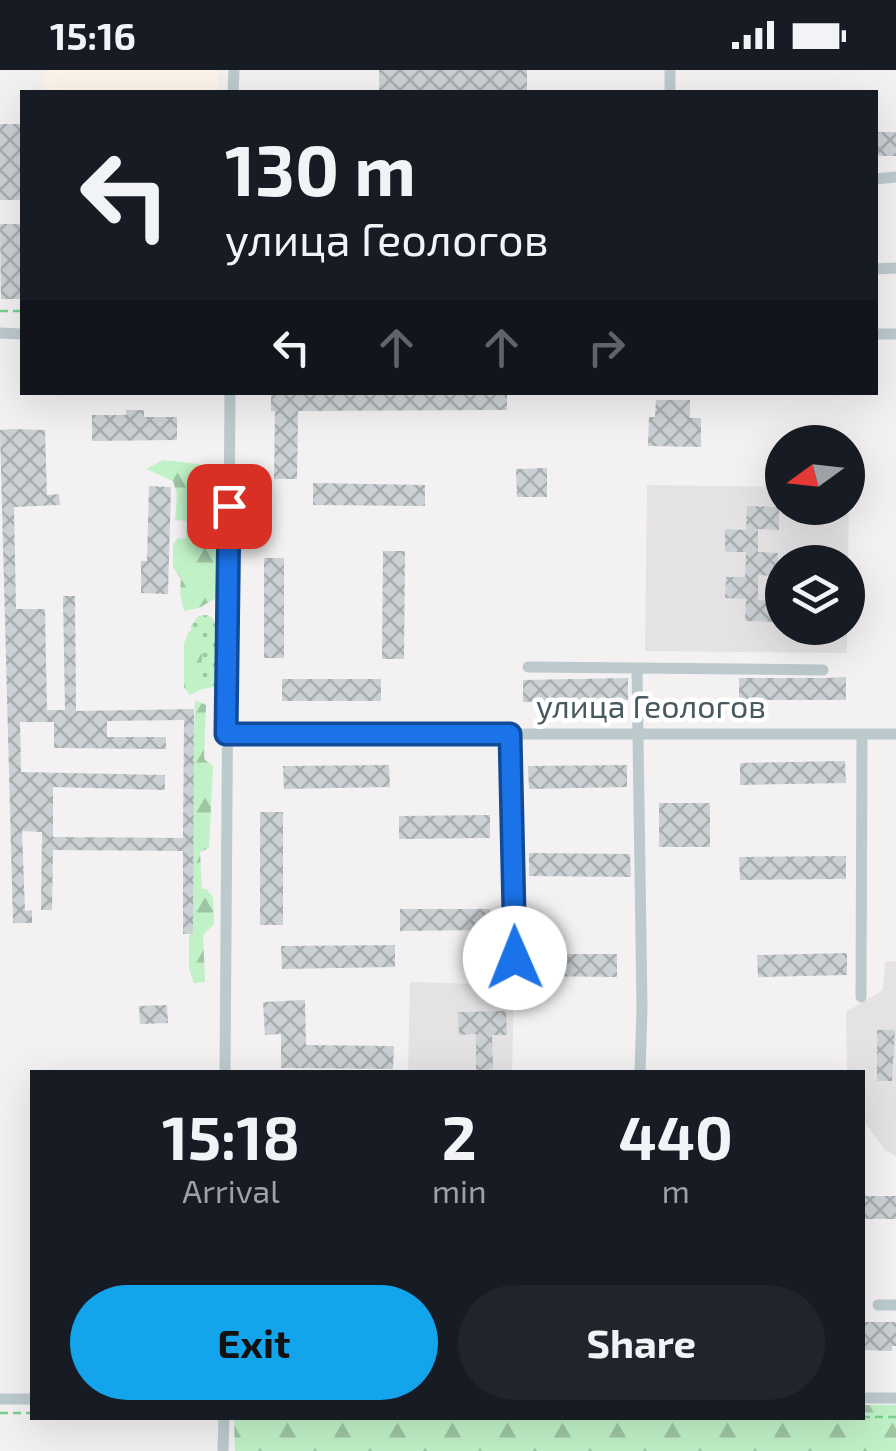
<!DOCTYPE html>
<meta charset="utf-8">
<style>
:root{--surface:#171b24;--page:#20242c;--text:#f1f3f6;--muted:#9ea1a6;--accent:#14a4eb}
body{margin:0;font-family:"Exo 2",sans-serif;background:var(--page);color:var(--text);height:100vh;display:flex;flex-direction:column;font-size:38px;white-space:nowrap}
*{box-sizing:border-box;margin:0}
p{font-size:32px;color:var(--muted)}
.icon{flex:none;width:55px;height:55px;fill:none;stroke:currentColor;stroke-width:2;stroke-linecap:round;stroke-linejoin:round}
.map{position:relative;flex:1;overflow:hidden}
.sheet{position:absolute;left:30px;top:1000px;width:835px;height:350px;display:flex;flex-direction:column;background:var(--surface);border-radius:0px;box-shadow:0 10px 40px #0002}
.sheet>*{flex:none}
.guide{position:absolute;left:20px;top:20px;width:858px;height:305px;border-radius:0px;box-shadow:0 10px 40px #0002;background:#171b24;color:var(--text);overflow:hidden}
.needle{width:65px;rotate:255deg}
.tools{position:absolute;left:765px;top:355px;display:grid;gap:20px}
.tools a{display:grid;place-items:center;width:100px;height:100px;border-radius:50%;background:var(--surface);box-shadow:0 10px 40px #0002;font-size:50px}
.pin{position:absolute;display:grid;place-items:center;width:85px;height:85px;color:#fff;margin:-42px;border-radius:20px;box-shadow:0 5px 15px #0006}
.me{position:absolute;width:110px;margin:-55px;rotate:359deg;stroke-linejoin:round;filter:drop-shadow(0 0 8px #0008)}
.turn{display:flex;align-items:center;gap:35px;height:210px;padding:0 40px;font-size:45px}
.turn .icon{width:130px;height:130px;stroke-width:2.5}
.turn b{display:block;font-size:70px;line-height:85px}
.lanes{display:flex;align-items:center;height:95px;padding:0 40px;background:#0003;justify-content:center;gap:50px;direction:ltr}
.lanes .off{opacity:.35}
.eta{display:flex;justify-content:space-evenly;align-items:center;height:170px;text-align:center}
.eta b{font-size:60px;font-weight:700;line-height:70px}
.cta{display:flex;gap:20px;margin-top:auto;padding:20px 40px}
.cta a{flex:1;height:115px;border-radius:60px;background:var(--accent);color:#111;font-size:40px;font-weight:700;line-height:115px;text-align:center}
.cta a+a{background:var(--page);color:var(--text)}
.status{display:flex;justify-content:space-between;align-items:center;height:70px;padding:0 50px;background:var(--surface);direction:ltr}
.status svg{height:28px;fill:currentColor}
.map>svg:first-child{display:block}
.commercial{fill:#fdf4ec}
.education{fill:#e5e2e4;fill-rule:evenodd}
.grass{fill:url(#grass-dots)}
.forest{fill:url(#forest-firs)}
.building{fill:url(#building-cross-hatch);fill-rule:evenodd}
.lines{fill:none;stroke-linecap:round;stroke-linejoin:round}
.path{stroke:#76d18f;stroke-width:2.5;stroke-dasharray:8 5;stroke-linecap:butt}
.minor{stroke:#bccace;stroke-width:11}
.route-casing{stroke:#114b97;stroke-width:25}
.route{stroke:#1a73e8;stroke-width:18}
.labels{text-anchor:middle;stroke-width:9;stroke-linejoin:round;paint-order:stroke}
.street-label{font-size:32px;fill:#485a60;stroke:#fff}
</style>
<div class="status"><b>15:16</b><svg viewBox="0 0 49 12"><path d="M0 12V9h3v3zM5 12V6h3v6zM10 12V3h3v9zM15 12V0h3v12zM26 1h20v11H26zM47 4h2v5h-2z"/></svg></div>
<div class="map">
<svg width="896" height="1381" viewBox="0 0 896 1381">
<defs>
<pattern id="grass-dots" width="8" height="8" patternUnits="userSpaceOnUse" patternTransform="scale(2.5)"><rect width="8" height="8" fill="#c0f1c7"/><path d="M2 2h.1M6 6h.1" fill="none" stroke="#9ec6a5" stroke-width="1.8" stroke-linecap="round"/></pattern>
<pattern id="forest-firs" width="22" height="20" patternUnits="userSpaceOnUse" patternTransform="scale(2.5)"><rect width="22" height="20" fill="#c0f1c7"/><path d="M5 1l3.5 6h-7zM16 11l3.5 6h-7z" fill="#9ec6a5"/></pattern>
<pattern id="building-cross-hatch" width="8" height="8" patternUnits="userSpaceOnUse" patternTransform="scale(2.5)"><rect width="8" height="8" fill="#cbd0d4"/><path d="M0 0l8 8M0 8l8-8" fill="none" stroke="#a7acaf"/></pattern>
</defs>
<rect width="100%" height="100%" fill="#f4f1f2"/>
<!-- commercial -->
<path class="commercial" d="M44,0H218L217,22H44Z"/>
<!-- education -->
<path class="education" d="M647,415L782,417V438H848L849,417L847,583L645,581ZM782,492H848V558H782Z
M896,891V1086L885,1080L863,1050L862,1002H847L846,942L883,920L885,892Z
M410,912L514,915L512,1002H408Z"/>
<!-- grass -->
<path class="grass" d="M207,545L214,549L215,556L216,616L204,619L191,618V556L198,546Z"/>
<!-- forest -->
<path class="forest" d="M163,390L199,394L207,420L203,437L215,450L216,528L199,538L184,541L180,523L181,509L173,497V474L178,468L186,469L187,451L175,450L177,424L173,411L146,399Z
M189,561H200L202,581L201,619L190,625L184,618V574Z
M195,630L206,635L204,686L205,690L213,696L209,778L200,782L202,819H206L213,827L214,854L203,865L205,912L194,913L189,899V872Z
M863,1335H896V1381H235L234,1348H862Z"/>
<!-- building -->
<path class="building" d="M379,0H527V22H505V20L379,22Z
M0,54H21L22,130H0Z
M875,62H896V86H875Z
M0,154H21V229H1Z
M271,322H507V340L298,341L297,409H274L275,341H271Z
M656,330H690V348H701V377L648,376L649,347H655Z
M126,340H144V347H177V370L92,371V345H126Z
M12,359L45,360L47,425L59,424L60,435L14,437L16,539H45L47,640H65L63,526H75L76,641L194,639L193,864H183V781L53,780L52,840H41L42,762L22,761L25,841L32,840V853H13L0,362V360ZM184,650L183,768L53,767V717L165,720V705L21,702L20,652H54V678L166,679V667H107V651Z
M547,398V427H517L516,399Z
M313,413L425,415V436L313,435Z
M149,416L171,417L168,524L141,523V491H147Z
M747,436L779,437V460L758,459V482L778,483L777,506L758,505V530L779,531V552L745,551L746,529L725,528L726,507H745L746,482H725V459L746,460Z
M383,481H405L404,589H382Z
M264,488H284V588H264Z
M628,608V630L523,632V610Z
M828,608L846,607V630H739V608Z
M282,609H381V631H282Z
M845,691L846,713L740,715V693Z
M389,695L390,717L284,719L283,696Z
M627,695V717L529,719L528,696Z
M659,733H710V777H659Z
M260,742H283V855H260Z
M490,745V768L399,769V746Z
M529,783L630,784L631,807L529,806Z
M846,786V809L740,810L739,787Z
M400,839H490V860L400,861Z
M395,875V897L282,899L281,876Z
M847,883V905L758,907L757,885Z
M526,884H617V907L526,906Z
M305,930L306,975L394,976L393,999L281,998V964L265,965L263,932Z
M167,935L168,953L140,954L139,936Z
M506,941L507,965H492L493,999L476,1002V964L459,965L458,942Z
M877,960H895L892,1011H877Z
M862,1126H896V1149H862Z
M862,1252H896V1276H892V1281L862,1280Z"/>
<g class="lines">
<!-- path -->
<path class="path" d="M0,241H22
M0,1343H32
M862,1347H896"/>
<!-- minor -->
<path class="minor" d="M670,0V22
M233,22L234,0
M875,109L896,107
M875,199L896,198
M0,263L22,264
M875,264H896
M528,597L637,598
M226,664H896
M510,664L515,888
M861,927L862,664
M225,1002L230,322
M640,1002L642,938L637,598L823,600
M878,1235H896
M862,1328H896
M0,1329H32
M223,1381L224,1348"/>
</g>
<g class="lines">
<defs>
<path id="route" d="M229,436L226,664H510L515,888"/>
</defs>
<!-- route casing -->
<use href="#route" class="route-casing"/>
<!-- route -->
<use href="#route" class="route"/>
</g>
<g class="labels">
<!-- street labels -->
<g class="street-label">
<text x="651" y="648">улица Геологов</text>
</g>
</g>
</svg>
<div class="tools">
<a><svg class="needle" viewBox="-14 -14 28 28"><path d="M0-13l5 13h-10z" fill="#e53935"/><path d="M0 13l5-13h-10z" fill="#9ea1a6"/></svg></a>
<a><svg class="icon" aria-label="layers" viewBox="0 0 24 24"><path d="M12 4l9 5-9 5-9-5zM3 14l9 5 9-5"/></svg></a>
</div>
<div class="pin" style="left:229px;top:436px;background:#d93025"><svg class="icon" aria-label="arrive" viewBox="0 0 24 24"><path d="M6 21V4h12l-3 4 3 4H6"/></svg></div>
<svg class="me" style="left:515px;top:888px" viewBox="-20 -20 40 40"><circle r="19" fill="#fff"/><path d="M0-13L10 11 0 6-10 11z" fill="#1a73e8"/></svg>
<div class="guide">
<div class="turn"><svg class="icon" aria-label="left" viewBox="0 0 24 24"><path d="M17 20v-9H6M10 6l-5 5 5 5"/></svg><div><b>130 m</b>улица Геологов</div></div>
<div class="lanes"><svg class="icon" aria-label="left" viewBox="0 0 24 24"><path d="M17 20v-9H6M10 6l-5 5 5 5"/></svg><svg class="icon off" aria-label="ahead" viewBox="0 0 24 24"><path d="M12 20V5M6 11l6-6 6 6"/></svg><svg class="icon off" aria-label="ahead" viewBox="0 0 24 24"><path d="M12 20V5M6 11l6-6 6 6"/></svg><svg class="icon off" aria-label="right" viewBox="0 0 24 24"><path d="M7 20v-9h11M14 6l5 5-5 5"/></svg></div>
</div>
<section class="sheet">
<div class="eta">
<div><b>15:18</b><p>Arrival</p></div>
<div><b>2</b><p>min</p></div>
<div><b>440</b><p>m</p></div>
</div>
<div class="cta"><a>Exit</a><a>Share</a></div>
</section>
</div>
